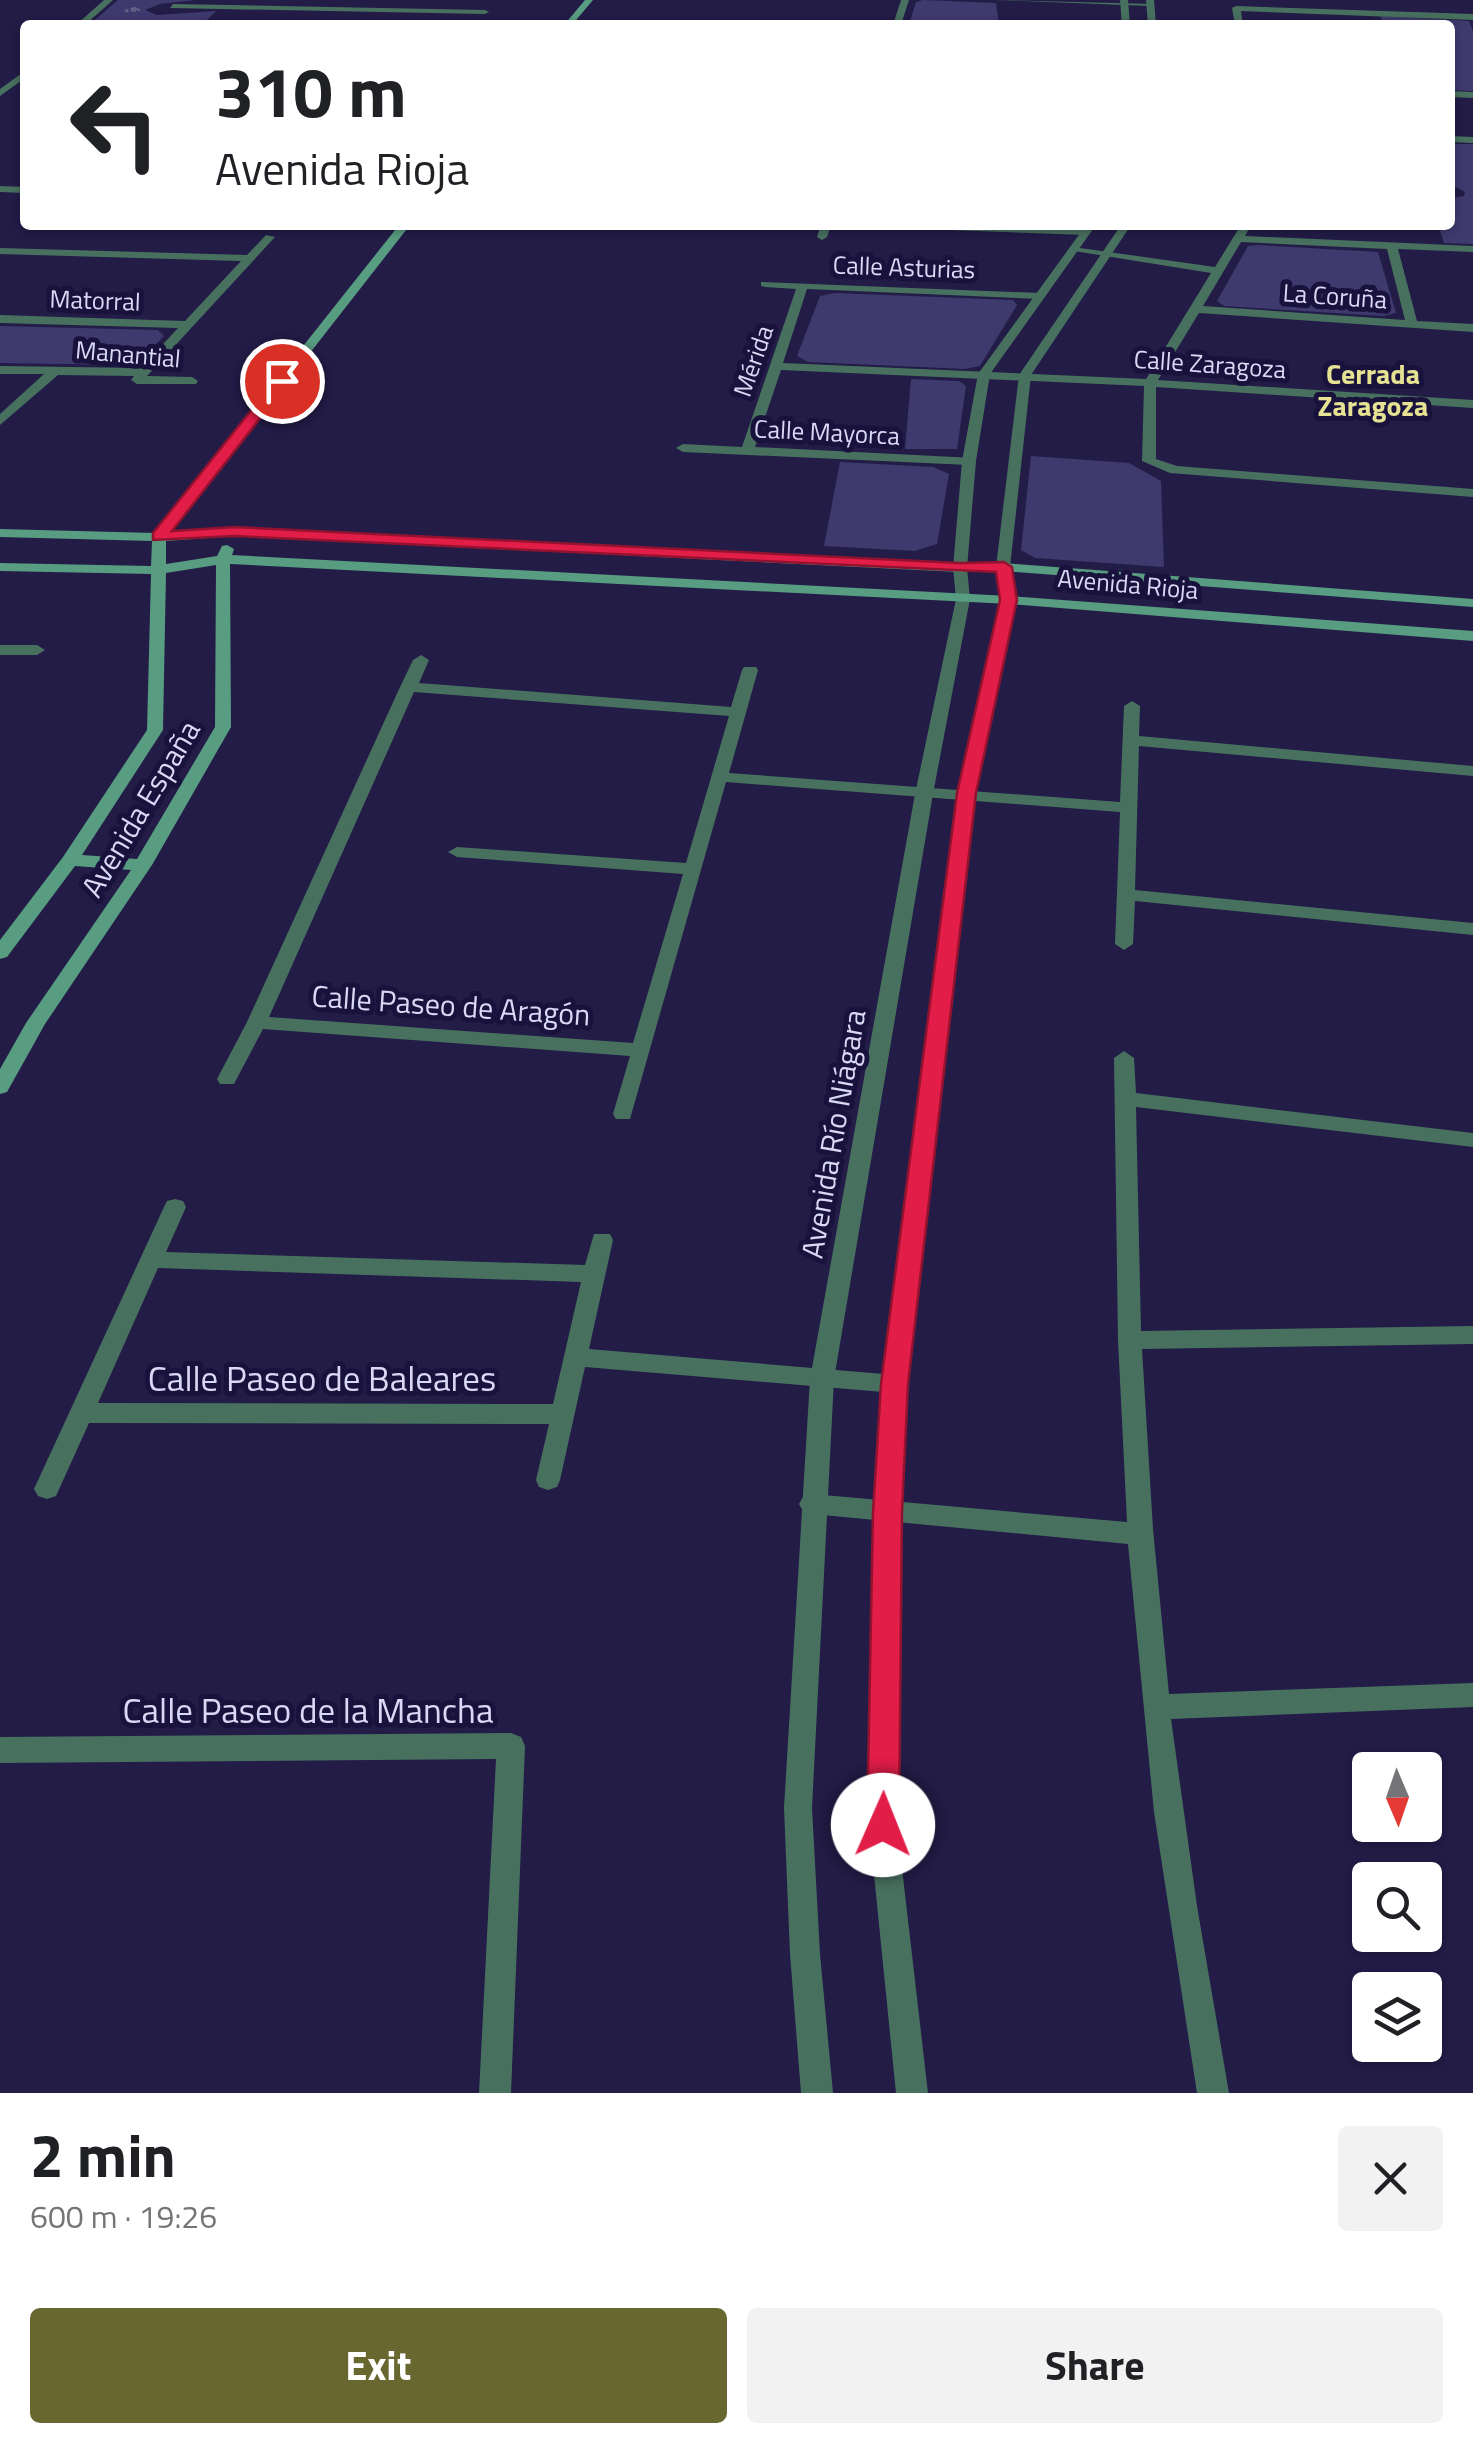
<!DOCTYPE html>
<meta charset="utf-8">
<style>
:root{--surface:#fff;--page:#f2f2f2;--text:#202124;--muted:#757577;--accent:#696730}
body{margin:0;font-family:"Titillium Web",sans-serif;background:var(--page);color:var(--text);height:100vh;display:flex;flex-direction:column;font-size:38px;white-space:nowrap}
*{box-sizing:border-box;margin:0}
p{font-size:32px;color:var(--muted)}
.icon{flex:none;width:55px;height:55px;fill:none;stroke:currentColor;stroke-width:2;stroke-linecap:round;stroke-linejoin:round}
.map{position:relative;height:2093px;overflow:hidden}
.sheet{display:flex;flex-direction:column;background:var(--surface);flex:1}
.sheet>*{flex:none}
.hud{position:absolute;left:20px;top:20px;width:1435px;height:210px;border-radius:10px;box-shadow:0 2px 8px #0004;background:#fff;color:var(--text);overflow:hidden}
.needle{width:65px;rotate:178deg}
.tools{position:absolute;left:1352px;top:1752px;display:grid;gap:20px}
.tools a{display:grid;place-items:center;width:90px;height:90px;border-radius:10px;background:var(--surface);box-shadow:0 2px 8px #0004;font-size:50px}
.pin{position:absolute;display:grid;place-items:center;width:85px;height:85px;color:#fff;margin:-42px;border:5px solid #fff;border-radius:50%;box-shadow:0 2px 10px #0007}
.me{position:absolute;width:110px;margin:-55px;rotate:1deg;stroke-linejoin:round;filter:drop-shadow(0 0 8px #0008)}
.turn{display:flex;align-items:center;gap:35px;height:210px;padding:0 30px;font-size:45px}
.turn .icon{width:130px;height:130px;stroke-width:2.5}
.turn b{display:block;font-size:70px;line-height:85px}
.round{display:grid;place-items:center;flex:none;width:105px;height:105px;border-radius:10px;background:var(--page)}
.headline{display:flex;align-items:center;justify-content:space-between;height:170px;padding:0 30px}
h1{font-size:60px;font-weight:700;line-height:75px}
.cta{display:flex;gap:20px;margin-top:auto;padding:20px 30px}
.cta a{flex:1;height:115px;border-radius:10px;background:var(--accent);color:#fff;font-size:40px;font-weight:700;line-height:115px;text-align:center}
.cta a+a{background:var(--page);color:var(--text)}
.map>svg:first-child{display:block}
.green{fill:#3f3a6e}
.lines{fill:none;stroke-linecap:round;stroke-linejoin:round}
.path{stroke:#635f84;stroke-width:2.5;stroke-dasharray:5 2.5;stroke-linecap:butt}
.minor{fill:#48705f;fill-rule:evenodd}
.tertiary{fill:#48705f;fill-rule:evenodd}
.secondary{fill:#589c81;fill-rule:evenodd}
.route{fill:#e11d48;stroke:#92132f;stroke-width:2.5}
.labels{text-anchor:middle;stroke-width:10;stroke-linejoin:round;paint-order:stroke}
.far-street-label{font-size:25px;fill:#dad9f5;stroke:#19123c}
.far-neighbourhood-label{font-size:28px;font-weight:bold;fill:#e5e293;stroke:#19123c}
.street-label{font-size:30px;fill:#dad9f5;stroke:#19123c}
.near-street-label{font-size:35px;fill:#dad9f5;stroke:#19123c}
</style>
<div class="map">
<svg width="1473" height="2093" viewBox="0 0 1473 2093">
<rect width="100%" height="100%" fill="#221c47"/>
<!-- green -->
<path class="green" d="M118,0H196L160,4L145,10L157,15L216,11L202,25H89Z
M923,0L996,3L999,25H909L916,2Z
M1380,16L1469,21L1473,31V91L1450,90V25H1384Z
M1450,144H1473V244L1444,243L1438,225H1450V198L1464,196L1465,192L1450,184Z
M1259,245L1378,252L1396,313L1383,316L1224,306L1217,301L1248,246Z
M835,293L1013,300L1017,305L980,366L965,369L808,362L797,356L820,296Z
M0,326L158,330L164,336L141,359L127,365L0,363Z
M911,379L959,381L966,386L957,449H905Z
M1031,456L1129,463L1161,481L1164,567L1035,558L1021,550Z
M840,462L933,467L949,474L937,544L915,551L824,546Z"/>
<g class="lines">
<!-- path -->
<path class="path" d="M135,8L139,10L126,11Z"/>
<!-- minor -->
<path class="minor" d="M104,0H113L85,25H76Z
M901,0H909L901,25H893Z
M994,0L1154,4L1150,6Z
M173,4L485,10L489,12L485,14L170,8Z
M1236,6L1473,14V20L1241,11L1243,25H1235L1232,8Z
M25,71V78L0,96V89Z
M1450,91L1473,92V98L1450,97Z
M1450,136L1473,137V143L1450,142Z
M0,186L25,187V193L0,192Z
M821,225H831L827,237L822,240L817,237Z
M890,225L1086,229L1091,232L1086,235L895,228Z
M1241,225H1251L1245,236L1473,246V252L1398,249L1417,321L1473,324V332L1199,313L1158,380L1473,400V408L1156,387V459L1177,466L1473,489V497L1170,473L1142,461L1144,386L781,370L755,447L974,458V464L969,465L683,452L676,448L683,444L742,447L796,289L765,287L761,286V282L1040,293L1046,296L1040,299L807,289L783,363L1146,379L1211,273L1068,250L1073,247L1215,267ZM1241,242L1387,249L1405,320L1203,306Z
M266,235L275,237L147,376L192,377L198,381L196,384H137L131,380L134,376L58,375L0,425V414L44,374H0V366L141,368L178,328L0,323V315L185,321L241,261L0,254V248L247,255Z
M0,645H37L45,650L37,655H0Z
M421,655L429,660L419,683L731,707L742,670L744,667H756L758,670L729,773L1120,802L1124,706L1132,701L1140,706L1139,736L1473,766V776L1139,746L1135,890L1473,923V935L1135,901L1133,944L1124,950L1115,944L1120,812L726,782L630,1119H616L613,1114L630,1056L263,1029L234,1084H220L217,1079L247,1022L400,687L413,660ZM414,692L729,716L686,863L457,847L448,852L457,857L683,874L633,1043L269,1017Z
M1124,1051L1134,1058L1136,1093L1473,1133V1147L1136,1107L1141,1331L1473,1326V1344L1142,1349L1153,1529L1169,1694L1473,1683V1707L1171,1719L1197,1906L1229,2093H1197L1154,1812L1128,1544L812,1514L803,1511L799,1504L803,1497L812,1494L1127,1522L1118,1340L1114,1058Z
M175,1199L183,1201L186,1207L166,1252L585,1265L594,1234H610L613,1240L589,1349L895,1375L903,1377L907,1384L903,1391L895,1393L585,1367L560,1480L557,1487L548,1490L539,1487L536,1480L549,1424L89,1423L56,1496L47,1499L38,1496L34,1489L164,1207L167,1201ZM158,1268L581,1282L553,1404L98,1403Z
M511,1733L521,1737L525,1746L511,2093H479L496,1759L0,1763V1737Z"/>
<!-- tertiary -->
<path class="tertiary" d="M1120,0H1128L1130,25H1122Z
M1146,0H1154L1156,25H1148Z
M1086,225H1096L990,374L976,461L967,568L970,599L933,794L834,1379L812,1808L820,1954L833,2093H801L790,1954L784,1808L810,1379L915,794L956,599L953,568L962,461L978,374Z
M1121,225H1131L1031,375L1010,567L1016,600L976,793L907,1384L900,1512L897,1825L928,2093H896L869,1825L874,1512L883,1384L958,793L1002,600L996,567L1019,375Z"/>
<!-- secondary -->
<path class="secondary" d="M585,0H593L572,25H564Z
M399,225H410L170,532L234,528L960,564L1003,563L1473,599V607L1003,571L960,572L234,536L166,541V564L217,556L222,546L227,545L234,549L232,555L1009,596L1473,631V641L1009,604L230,564L231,727L152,865L45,1024L7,1092L0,1094V1069L26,1023L131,870L75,866L7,957L0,959V940L63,857L147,730L151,574L0,571V563L151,566L152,541L0,537V529L155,533ZM216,565L215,727L137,859L82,855L163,730L166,573Z"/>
</g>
<!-- route -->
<path class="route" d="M282,377L289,381L287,384L172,531L234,527L960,563L1004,562L1012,567L1017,600L976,793L908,1384L902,1512L899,1825L895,1836L883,1841L871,1836L867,1825L873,1512L881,1384L957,793L1000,600L996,572L234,536L153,540V533L277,378Z"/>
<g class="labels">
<!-- far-street labels -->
<g class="far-street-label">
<text transform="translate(904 267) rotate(2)" y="9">Calle Asturias</text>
<text transform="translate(1335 296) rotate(4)" y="9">La Coruña</text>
<text transform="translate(95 300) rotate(2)" y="9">Matorral</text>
<text transform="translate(128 354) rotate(5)" y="9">Manantial</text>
<text transform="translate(753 361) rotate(-71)" y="9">Mérida</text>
<text transform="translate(1210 364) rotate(4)" y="9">Calle Zaragoza</text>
<text transform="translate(827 432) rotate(3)" y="9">Calle Mayorca</text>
<text transform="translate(1128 584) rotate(5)" y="9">Avenida Rioja</text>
</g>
<!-- far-neighbourhood labels -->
<g class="far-neighbourhood-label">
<text x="1373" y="384">Cerrada<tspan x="1373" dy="32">Zaragoza</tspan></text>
</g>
<!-- street labels -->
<g class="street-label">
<text transform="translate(141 809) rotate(-59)" y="10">Avenida España</text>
<text transform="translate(451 1006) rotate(4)" y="10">Calle Paseo de Aragón</text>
<text transform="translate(834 1134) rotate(-80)" y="10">Avenida Río Niágara</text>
</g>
<!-- near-street labels -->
<g class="near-street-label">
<text x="322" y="1391">Calle Paseo de Baleares</text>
<text x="308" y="1723">Calle Paseo de la Mancha</text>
</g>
</g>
</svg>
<div class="tools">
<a><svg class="needle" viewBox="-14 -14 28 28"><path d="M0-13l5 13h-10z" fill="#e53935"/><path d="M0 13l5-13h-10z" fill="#757577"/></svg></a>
<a><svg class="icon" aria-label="search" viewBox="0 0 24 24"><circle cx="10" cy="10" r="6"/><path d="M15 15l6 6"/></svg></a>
<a><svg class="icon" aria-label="layers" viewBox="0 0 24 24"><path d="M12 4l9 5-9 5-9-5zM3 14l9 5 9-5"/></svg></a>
</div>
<div class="pin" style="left:282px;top:381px;background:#d93025"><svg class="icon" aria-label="arrive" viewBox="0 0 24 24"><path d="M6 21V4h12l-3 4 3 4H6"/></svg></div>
<svg class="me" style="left:883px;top:1825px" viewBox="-20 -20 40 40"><circle r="19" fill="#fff"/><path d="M0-13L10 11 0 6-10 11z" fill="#e11d48"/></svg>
<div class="hud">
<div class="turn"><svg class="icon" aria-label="left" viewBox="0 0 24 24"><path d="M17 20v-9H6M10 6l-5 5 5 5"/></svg><div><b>310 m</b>Avenida Rioja</div></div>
</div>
</div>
<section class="sheet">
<div class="headline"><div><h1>2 min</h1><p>600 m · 19:26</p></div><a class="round"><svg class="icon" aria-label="close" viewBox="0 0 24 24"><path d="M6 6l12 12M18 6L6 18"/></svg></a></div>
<div class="cta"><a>Exit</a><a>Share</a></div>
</section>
